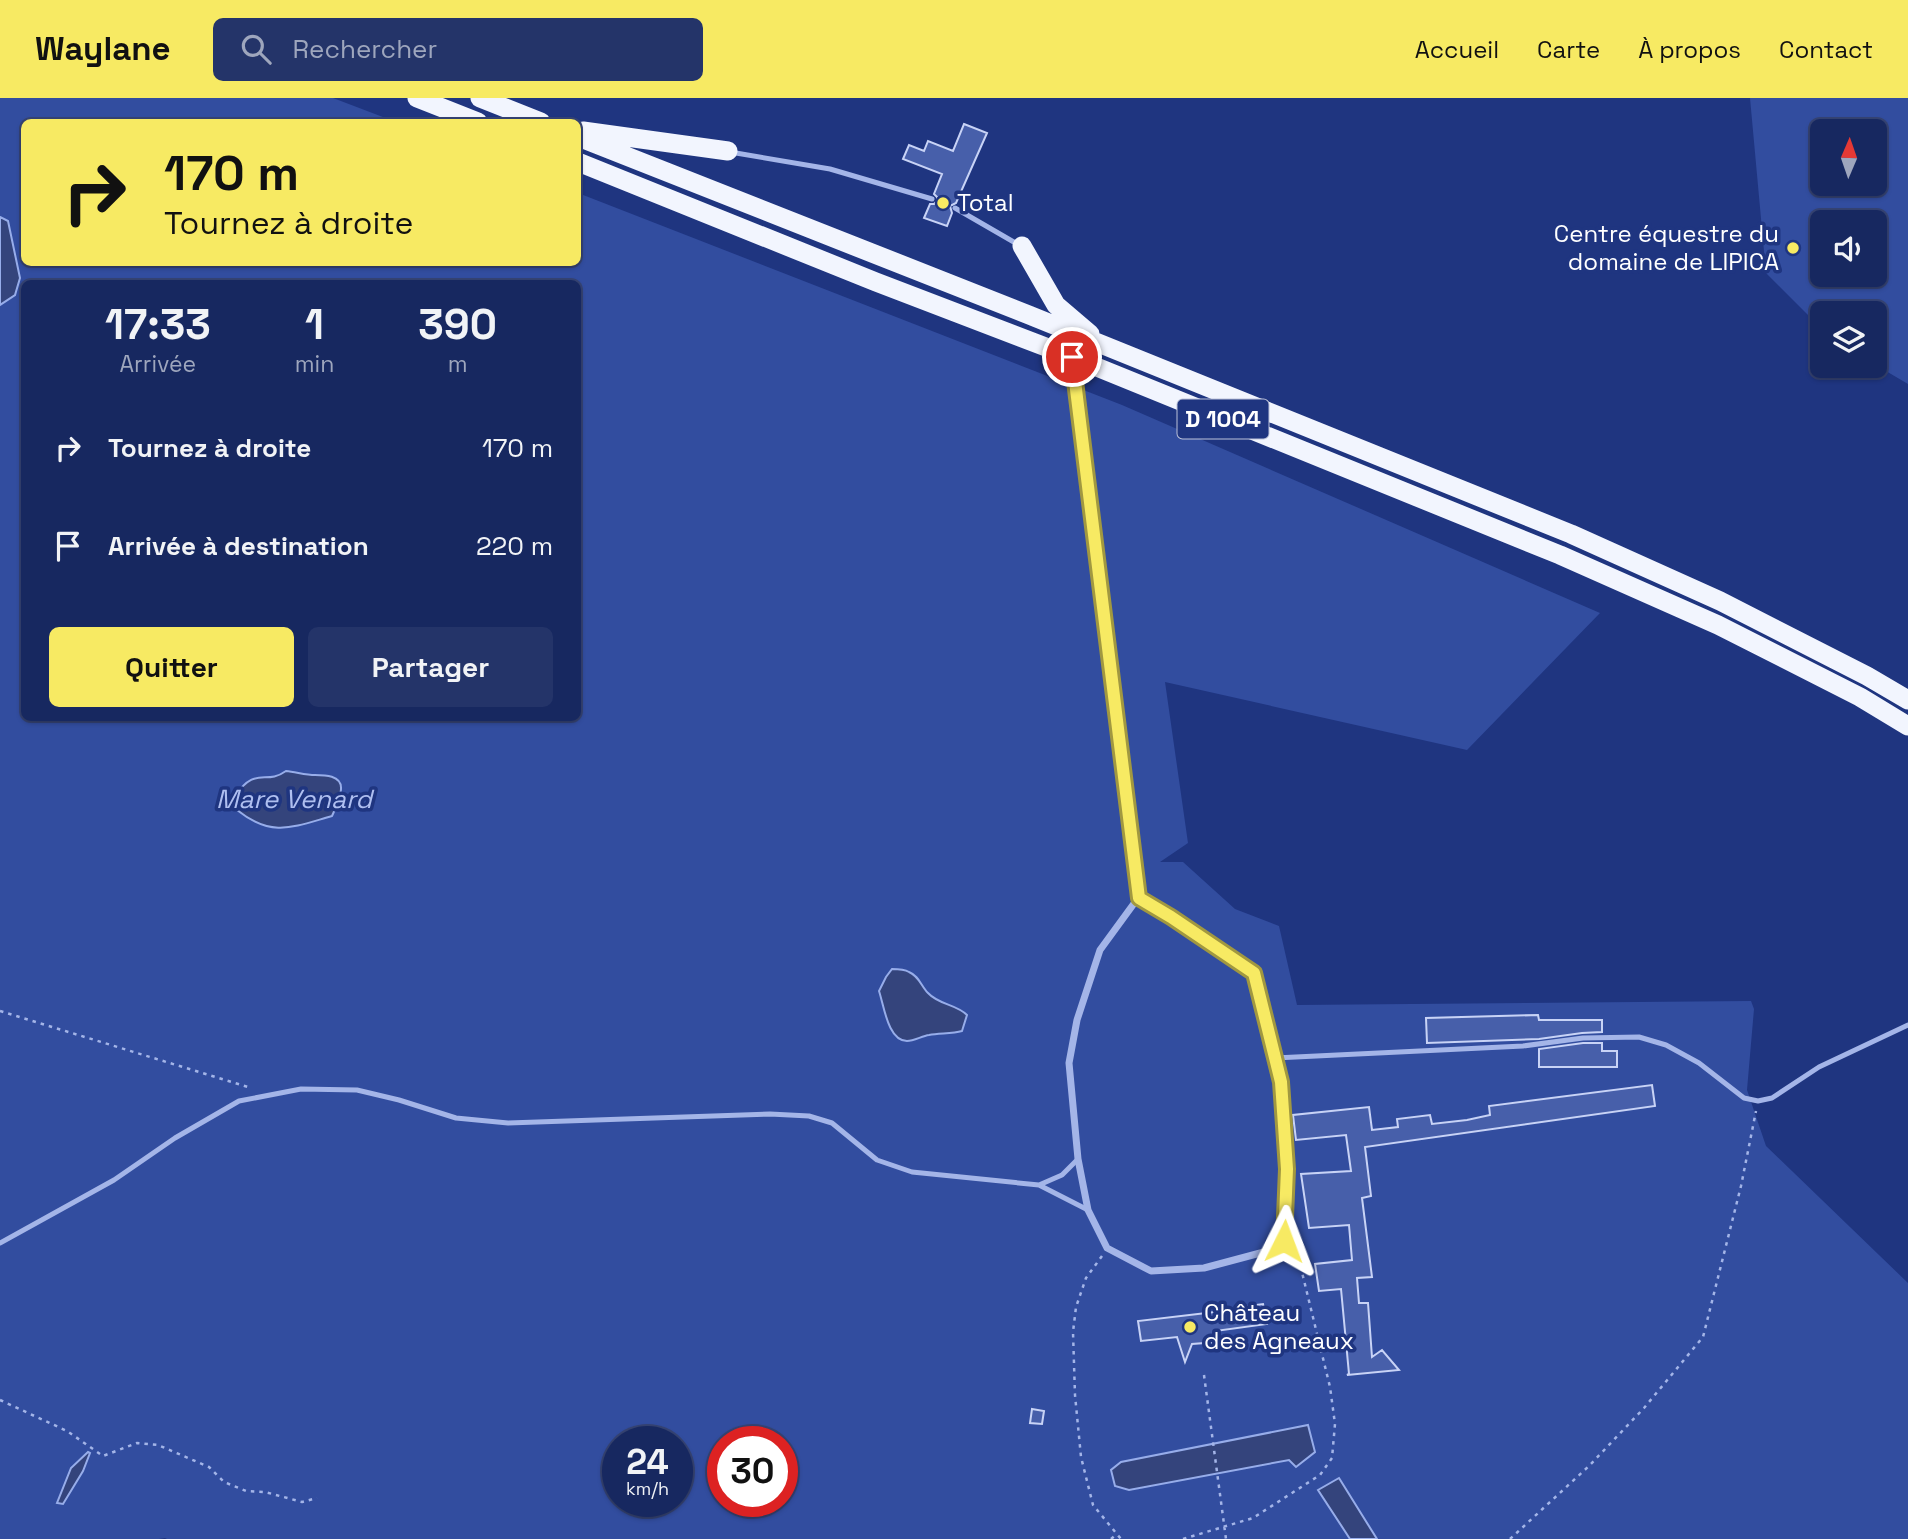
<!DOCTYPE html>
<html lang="fr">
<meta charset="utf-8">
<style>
:root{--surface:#172860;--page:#243469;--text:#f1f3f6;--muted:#9ea6bd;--line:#364475;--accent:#f7ea63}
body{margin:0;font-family:"Space Grotesk",sans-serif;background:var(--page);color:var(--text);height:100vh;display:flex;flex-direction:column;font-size:26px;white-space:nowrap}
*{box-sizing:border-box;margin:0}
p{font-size:23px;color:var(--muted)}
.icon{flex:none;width:38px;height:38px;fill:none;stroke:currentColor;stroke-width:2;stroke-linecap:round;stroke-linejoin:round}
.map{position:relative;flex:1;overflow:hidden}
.drawer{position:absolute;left:21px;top:182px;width:560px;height:441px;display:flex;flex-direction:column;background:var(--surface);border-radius:10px;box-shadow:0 2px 5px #0004,0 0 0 2px var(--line)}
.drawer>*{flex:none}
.banner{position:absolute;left:21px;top:21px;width:560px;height:147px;border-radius:10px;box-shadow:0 2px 5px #0004,0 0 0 2px var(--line);background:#f7ea63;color:#111;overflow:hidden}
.needle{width:46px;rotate:2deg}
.buttons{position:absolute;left:1810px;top:21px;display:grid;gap:14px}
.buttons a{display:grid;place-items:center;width:77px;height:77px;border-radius:10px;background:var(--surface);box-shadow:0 2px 5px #0004,0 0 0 2px var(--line);font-size:35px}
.speed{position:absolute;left:602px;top:1328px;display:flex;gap:14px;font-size:35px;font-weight:700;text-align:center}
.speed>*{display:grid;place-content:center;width:91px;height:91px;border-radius:50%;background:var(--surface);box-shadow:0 2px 5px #0004,0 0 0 2px var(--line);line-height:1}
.speed small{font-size:18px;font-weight:400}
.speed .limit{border:10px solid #d22;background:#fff;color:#111}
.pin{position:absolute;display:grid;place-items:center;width:60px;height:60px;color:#fff;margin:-30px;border:4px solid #fff;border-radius:50%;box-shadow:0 2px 7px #0007}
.me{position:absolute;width:77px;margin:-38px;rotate:3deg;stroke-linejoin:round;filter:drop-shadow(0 0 5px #0008)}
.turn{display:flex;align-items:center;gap:24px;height:147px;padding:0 28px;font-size:32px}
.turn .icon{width:91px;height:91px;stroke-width:2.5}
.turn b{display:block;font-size:49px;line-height:60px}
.eta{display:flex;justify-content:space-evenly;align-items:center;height:119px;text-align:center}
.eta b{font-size:42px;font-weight:700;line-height:49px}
.primary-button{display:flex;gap:14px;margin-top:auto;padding:14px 28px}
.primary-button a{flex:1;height:80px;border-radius:10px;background:var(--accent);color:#111;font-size:28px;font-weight:700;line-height:80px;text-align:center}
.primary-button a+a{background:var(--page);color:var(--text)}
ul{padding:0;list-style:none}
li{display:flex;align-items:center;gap:21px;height:98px;padding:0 28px}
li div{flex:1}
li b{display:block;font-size:26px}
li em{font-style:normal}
header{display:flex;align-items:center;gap:42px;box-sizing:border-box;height:98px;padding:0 35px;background:var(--accent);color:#111}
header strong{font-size:33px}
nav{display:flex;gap:38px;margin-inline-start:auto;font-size:24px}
.search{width:490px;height:63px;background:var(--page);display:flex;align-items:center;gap:18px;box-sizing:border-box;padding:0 24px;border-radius:10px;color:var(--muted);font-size:26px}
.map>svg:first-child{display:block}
.green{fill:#324d9f;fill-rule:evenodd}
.water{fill:#34447c;stroke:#97adea;stroke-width:2}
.building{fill:#475faa;stroke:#c8d3f6;stroke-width:2}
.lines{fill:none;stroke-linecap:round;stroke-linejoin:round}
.path{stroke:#a4b5e8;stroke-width:2.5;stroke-dasharray:3.5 5;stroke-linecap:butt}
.service{stroke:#a4b5e8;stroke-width:5}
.minor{stroke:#a4b5e8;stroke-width:7}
.trunk{stroke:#f2f5fe;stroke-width:19}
.route-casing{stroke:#a19840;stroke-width:18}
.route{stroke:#f7ea63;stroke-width:12}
.poi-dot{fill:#f7ea63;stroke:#1f3580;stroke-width:2.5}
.labels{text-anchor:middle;stroke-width:7;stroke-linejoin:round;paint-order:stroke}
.shield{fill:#1f3580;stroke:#bcc2d9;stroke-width:2}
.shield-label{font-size:23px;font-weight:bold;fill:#fff}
.poi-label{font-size:24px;fill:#fff;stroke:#1f3580;text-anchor:start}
.water-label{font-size:26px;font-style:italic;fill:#afbff0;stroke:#1f3580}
</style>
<header>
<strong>Waylane</strong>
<div class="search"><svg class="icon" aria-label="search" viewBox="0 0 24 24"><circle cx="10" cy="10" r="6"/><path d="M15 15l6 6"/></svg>Rechercher</div>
<nav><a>Accueil</a><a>Carte</a><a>À propos</a><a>Contact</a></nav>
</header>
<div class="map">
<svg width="1908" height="1441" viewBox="0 0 1908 1441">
<rect width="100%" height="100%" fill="#1f3580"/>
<!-- green -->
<path class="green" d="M0,0H333L396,24H24V164H578V95L1122,307L1600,515L1467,652L1165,584L1188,745L1160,764H1183L1235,811L1279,828L1297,907L1751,903L1754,911L1747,992L1766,1048L1908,1185V1441H167L165,1440L159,1441H0ZM24,186H578V620H24ZM618,1344H677V1404H618ZM723,1344H782V1404H723Z
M1750,0H1908V286L1874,266V215H1822V231L1766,175ZM1822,33H1874V86H1822ZM1822,124H1874V177H1822Z"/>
<!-- water -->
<path class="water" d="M0,119L8,123L20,180L15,197L0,207Z
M286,673C296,674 306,677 315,677C324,677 342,677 341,691C341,700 335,711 332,718C293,729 272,740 237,712L235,698C256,667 265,688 286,673Z
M892,871C898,871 904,871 909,874C919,878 921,888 928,895C939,907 956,906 967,917L962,933C952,936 940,935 929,937C922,938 914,943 907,943C888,943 884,908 879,893L886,879Z
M1308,1327L1315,1354L1296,1369L1289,1362L1129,1392L1115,1388L1111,1372L1121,1364Z
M88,1354L90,1355L83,1373L63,1406L57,1405L71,1370Z
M1339,1380L1377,1441H1350L1318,1392Z"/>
<!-- building -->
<path class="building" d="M964,26L987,35L956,105L950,108L952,115L947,128L924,120L930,106H934L937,103V99L934,96L942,76L903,61L909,47L924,53L928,43L953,53Z
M1538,917L1539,922H1602V934L1582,935L1539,941L1427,945L1426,920Z
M1583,945H1602V953H1617V969H1539V951Z
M1652,987L1655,1008L1365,1049L1371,1098L1362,1100L1372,1179L1357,1180L1359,1205H1368L1372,1259L1382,1252L1399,1272L1347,1277L1349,1276L1341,1191L1319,1193L1315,1166L1352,1162L1349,1127L1309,1130L1301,1076L1351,1073L1346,1037L1296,1042L1293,1017L1369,1009L1372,1032L1398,1029L1397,1021L1430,1017L1432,1026L1467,1022L1490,1017L1489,1008Z
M1263,1206L1267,1226L1215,1233L1218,1244L1192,1246L1185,1264L1177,1239L1141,1243L1138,1223L1240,1211L1241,1209Z
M1032,1311L1044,1313L1042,1326L1030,1325Z"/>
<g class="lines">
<!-- path -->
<path class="path" d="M0,913L248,989
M1102,1158L1086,1180L1076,1209L1073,1234L1075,1297L1081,1359L1093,1407L1121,1441
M1204,1277L1226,1441
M0,1302L67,1333L103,1358L137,1345L158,1347L209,1369L224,1384L246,1393L265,1394L302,1404L317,1400
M1111,1441L1117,1436
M1183,1441L1253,1420L1320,1377L1332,1360L1335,1326L1330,1289L1299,1162L1290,1151
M1510,1441L1589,1368L1644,1310L1703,1239L1741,1088L1756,1013"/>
<!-- service -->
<path class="service" d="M730,54L830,71L932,101
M955,110L1019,147
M1275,960L1523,948L1583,940L1639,939L1666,947L1699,965L1744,1000L1758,1003L1772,1000L1819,969L1908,927
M1039,1087L1088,1112
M0,1145L114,1082L175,1040L239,1003L301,991L357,992L399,1002L456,1020L508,1025L770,1016L809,1018L832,1025L877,1062L912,1074L1039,1087L1062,1077L1078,1061"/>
<!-- minor -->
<path class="minor" d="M1072,262L1138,800L1100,852L1077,922L1069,965L1078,1061L1088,1112L1107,1150L1151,1173L1204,1170L1264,1154L1284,1143L1287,1071L1281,983L1254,875L1171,819L1138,800"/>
<!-- trunk -->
<path class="trunk" d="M417,0L478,24
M480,0L541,24
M583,33L728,53
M578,39L1029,217L1571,436L1720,503L1867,578L1908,602
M578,64L876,184L1072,259L1560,457L1718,527L1860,599L1908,628
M1022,148L1056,207L1090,236"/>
</g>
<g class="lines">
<defs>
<path id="route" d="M1072,259L1139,800L1171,819L1254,875L1281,984L1287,1071L1284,1143"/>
</defs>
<!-- route casing -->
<use href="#route" class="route-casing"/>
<!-- route -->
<use href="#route" class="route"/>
</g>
<!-- markers -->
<g class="poi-dot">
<circle cx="943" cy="105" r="7"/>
<circle cx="1793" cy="150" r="7"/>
<circle cx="1190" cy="1229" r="7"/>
</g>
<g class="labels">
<!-- shield labels -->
<rect class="shield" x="1177.5" y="301.5" width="91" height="39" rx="5"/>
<g class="shield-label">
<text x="1223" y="329">D 1004</text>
</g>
<!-- poi labels -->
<g class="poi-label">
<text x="957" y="113">Total</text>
<text x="1779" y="144" text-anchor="end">Centre équestre du<tspan x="1779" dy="28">domaine de LIPICA</tspan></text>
<text x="1204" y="1223">Château<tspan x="1204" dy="28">des Agneaux</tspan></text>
</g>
<!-- water labels -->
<g class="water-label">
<text x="294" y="710">Mare Venard</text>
</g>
</g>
</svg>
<div class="buttons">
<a><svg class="needle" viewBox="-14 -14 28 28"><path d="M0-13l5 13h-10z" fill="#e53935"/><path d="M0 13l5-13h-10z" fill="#9ea6bd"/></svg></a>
<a><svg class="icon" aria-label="sound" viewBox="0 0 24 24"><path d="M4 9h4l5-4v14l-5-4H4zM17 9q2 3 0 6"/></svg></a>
<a><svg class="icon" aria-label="layers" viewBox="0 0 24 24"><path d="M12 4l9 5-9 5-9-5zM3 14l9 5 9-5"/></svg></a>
</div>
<div class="speed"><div>24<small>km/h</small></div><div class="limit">30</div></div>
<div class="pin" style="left:1072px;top:259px;background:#d93025"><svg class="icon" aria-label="arrive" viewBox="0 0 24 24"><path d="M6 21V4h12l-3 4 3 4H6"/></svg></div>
<svg class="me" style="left:1284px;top:1143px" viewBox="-20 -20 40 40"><path d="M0-17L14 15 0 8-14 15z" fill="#f7ea63" stroke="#fff" stroke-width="4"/></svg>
<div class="banner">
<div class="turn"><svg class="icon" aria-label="right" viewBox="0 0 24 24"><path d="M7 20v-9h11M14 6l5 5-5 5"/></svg><div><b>170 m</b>Tournez à droite</div></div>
</div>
<section class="drawer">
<div class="eta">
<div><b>17:33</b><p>Arrivée</p></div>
<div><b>1</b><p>min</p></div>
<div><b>390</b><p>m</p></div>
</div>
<ul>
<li><svg class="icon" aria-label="right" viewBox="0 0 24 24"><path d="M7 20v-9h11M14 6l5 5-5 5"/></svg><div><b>Tournez à droite</b></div><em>170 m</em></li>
<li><svg class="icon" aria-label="arrive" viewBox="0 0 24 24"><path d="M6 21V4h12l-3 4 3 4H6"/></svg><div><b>Arrivée à destination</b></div><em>220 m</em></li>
</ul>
<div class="primary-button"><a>Quitter</a><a>Partager</a></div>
</section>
</div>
